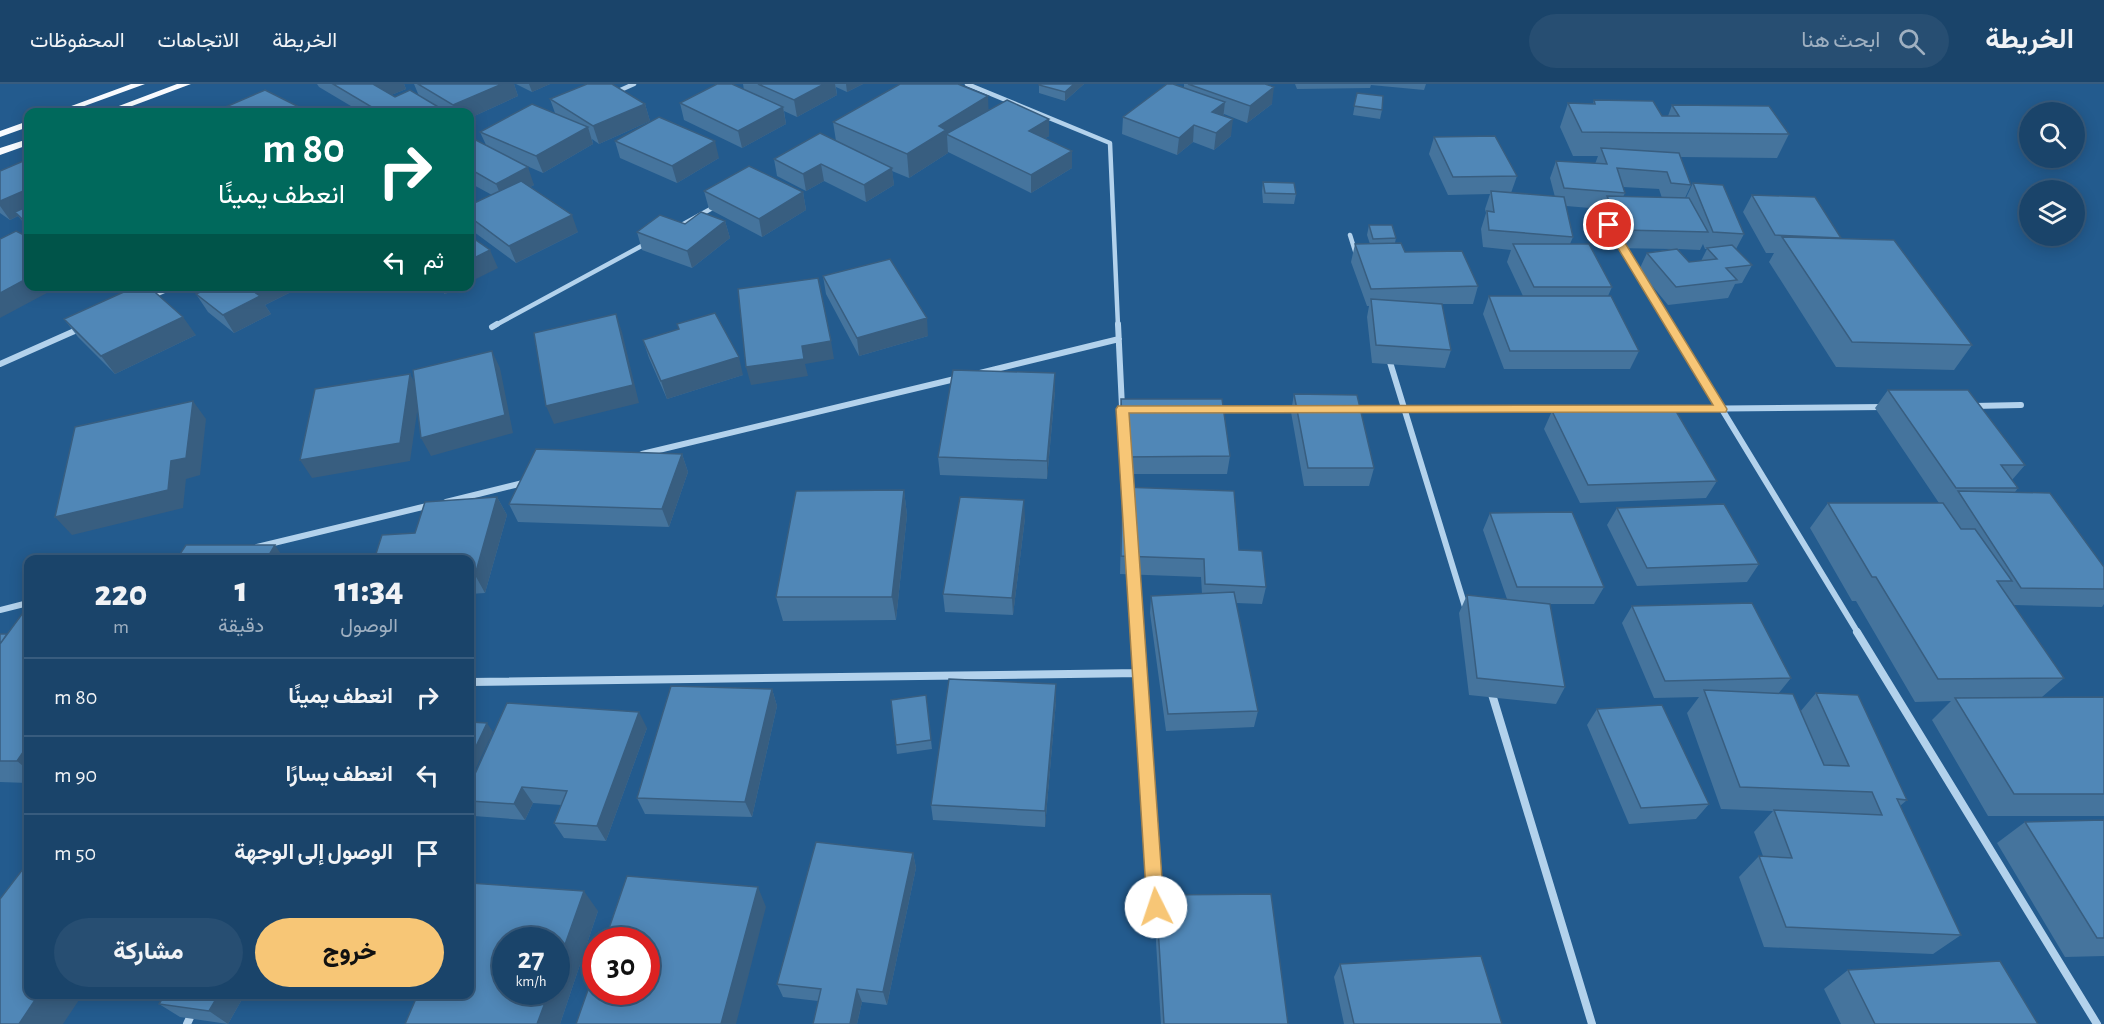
<!DOCTYPE html>
<html lang="ar">
<meta charset="utf-8">
<style>
:root{--surface:#1a446a;--page:#274e72;--text:#f1f3f6;--muted:#9fb0c1;--line:#385c7e;--accent:#f7c676}
body{margin:0;font-family:"Alegreya Sans",Vazirmatn,sans-serif;background:var(--page);color:var(--text);direction:rtl;height:100vh;display:flex;flex-direction:column;font-size:22px;white-space:nowrap}
*{box-sizing:border-box;margin:0}
p{font-size:20px;color:var(--muted)}
.icon{flex:none;width:33px;height:33px;fill:none;stroke:currentColor;stroke-width:2;stroke-linecap:round;stroke-linejoin:round}
.map{position:relative;flex:1;overflow:hidden;direction:ltr}
.panel{position:absolute;left:24px;top:471px;width:450px;height:444px;display:flex;flex-direction:column;background:var(--surface);border-radius:12px;box-shadow:0 3px 15px #0003,0 0 0 2px var(--line);direction:rtl}
.panel>*{flex:none}
.guide{position:absolute;left:24px;top:24px;width:450px;height:183px;border-radius:12px;box-shadow:0 3px 15px #0003,0 0 0 2px var(--line);direction:rtl;background:#00695c;color:#fff;overflow:hidden}
.tools{position:absolute;left:2019px;top:18px;display:grid;gap:12px}
.tools a{display:grid;place-items:center;width:66px;height:66px;border-radius:50%;background:var(--surface);box-shadow:0 3px 15px #0003,0 0 0 2px var(--line);font-size:30px}
.speed{position:absolute;left:492px;top:843px;display:flex;gap:12px;font-size:30px;font-weight:700;text-align:center}
.speed>*{display:grid;place-content:center;width:78px;height:78px;border-radius:50%;background:var(--surface);box-shadow:0 3px 15px #0003,0 0 0 2px var(--line);line-height:1}
.speed small{font-size:15px;font-weight:400}
.speed .limit{border:9px solid #d22;background:#fff;color:#111}
.pin{position:absolute;display:grid;place-items:center;width:51px;height:51px;color:#fff;margin:-26px;border:3px solid #fff;border-radius:50%;box-shadow:0 2px 6px #0007}
.me{position:absolute;width:66px;margin:-33px;rotate:356deg;stroke-linejoin:round;filter:drop-shadow(0 0 4px #0008)}
.turn{display:flex;align-items:center;gap:21px;height:126px;padding:0 30px;font-size:27px}
.turn .icon{width:78px;height:78px;stroke-width:2.5}
.turn b{display:block;font-size:42px;line-height:51px}
.then{display:flex;align-items:center;height:57px;padding:0 30px;background:#0003;gap:12px;font-size:22px}
.eta{display:flex;justify-content:space-evenly;align-items:center;height:102px;text-align:center}
.eta b{font-size:36px;font-weight:800;line-height:42px}
.primary-button{display:flex;gap:12px;margin-top:auto;padding:12px 30px}
.primary-button a{flex:1;height:69px;border-radius:36px;background:var(--accent);color:#111;font-size:24px;font-weight:800;line-height:69px;text-align:center}
.primary-button a+a{background:var(--page);color:var(--text)}
ul{padding:0;list-style:none}
li{display:flex;align-items:center;gap:18px;height:78px;padding:0 30px;border-top:2px solid var(--line)}
li div{flex:1}
li b{display:block;font-size:22px}
li em{font-style:normal}
header{display:flex;align-items:center;gap:36px;box-sizing:border-box;height:84px;padding:0 30px;background:var(--surface);border-bottom:2px solid var(--line)}
header strong{font-size:28px}
nav{display:flex;gap:33px;margin-inline-start:auto;font-size:21px}
.search{width:420px;height:54px;background:var(--page);display:flex;align-items:center;gap:15px;box-sizing:border-box;padding:0 21px;border-radius:33px;color:var(--muted);font-size:22px}
.map>svg:first-child{display:block}
.lines{fill:none;stroke-linecap:round;stroke-linejoin:round}
.street-far2{stroke:#b3d2ec;stroke-width:4.5}
.street-far1{stroke:#b3d2ec;stroke-width:6}
.street{stroke:#b3d2ec;stroke-width:8}
.primary{fill:#f8fbff;fill-rule:evenodd}
.wall{fill:#45749d;fill-rule:evenodd}
.shaded-wall{fill:#385e80}
.building{fill:#5087b7;stroke:#385e80;stroke-width:1.5}
.route{fill:#f7c676;stroke:#a1814d;stroke-width:1.5}
</style>
<header>
<strong>الخريطة</strong>
<div class="search"><svg class="icon" aria-label="search" viewBox="0 0 24 24"><circle cx="10" cy="10" r="6"/><path d="M15 15l6 6"/></svg>ابحث هنا</div>
<nav><a>الخريطة</a><a>الاتجاهات</a><a>المحفوظات</a></nav>
</header>
<div class="map">
<svg width="2104" height="940" viewBox="0 0 2104 940">
<rect width="100%" height="100%" fill="#235b8e"/>
<g class="lines">
<!-- street-far2 -->
<path class="street-far2" d="M967,0L1110,59L1118,242
M616,8L634,0
M678,143L716,122
M1350,151L1356,170
M1620,159L1671,242
M151,213L175,202
M494,242L647,159"/>
<!-- street-far1 -->
<path class="street-far1" d="M1118,240L1122,323
M1670,240L1858,549
M492,243L497,240
M1389,275L1466,526
M0,280L79,245
M980,289L1119,255
M1974,322L2021,321
M1218,325H1298
M1353,325H1601
M1668,325L1883,323
M642,370L959,294
M1126,384L1128,410
M446,418L527,398
M257,463L431,421
M1133,483L1137,549
M0,526L28,519"/>
<!-- street -->
<path class="street" d="M1137,548L1156,823
M1857,548L2097,940
M470,598L1140,589
M1491,607L1592,940
M187,940L193,927"/>
<!-- primary -->
<path class="primary" d="M131,0H145L68,28H55Z
M177,0H191L116,28H103Z
M28,37V43L0,53V47Z
M28,55V61L0,71V64Z"/>
</g>
<!-- wall -->
<path class="wall" d="M317,0H404L406,5L391,11L395,13L419,12L414,0H514L518,12L470,34V28H361L319,3Z
M516,0H550L532,8Z
M743,0H863L847,8L836,3L837,11L797,33L784,27L786,40L742,64L684,36L680,19L744,6Z
M1039,0H1084L1065,17L1039,9Z
M1184,0H1265L1272,20L1247,39L1224,30L1223,32L1231,52L1214,66L1193,58L1177,71L1122,50L1123,33L1184,4Z
M1295,0H1426L1424,6L1371,1L1370,4L1297,5Z
M1357,9L1382,26L1380,35L1353,31Z
M550,15L645,20L650,37L599,60L592,55L593,60L543,89L520,79L534,101L530,103L578,148L516,179L470,145V121L492,111L470,99V54L486,61L480,48L555,29Z
M1594,16L1662,32H1668L1672,21L1789,50L1777,74L1680,73L1691,101L1685,114H1686L1693,99L1744,150L1736,165L1752,181L1742,199L1735,200L1728,214L1668,221L1639,186L1647,169L1673,165L1615,164L1600,130L1602,125L1566,122L1573,153L1570,160L1612,203L1608,212L1639,267L1630,285H1504L1483,230L1489,212H1523L1507,178L1511,166L1483,163L1481,145L1486,129L1485,125L1490,110L1448,111L1429,70L1434,53L1517,92L1511,109L1555,113L1550,94L1556,77L1595,80L1598,72H1573L1560,43L1568,19L1593,20ZM1623,103L1659,105L1662,114L1623,113L1625,109ZM1703,160L1705,165H1707L1701,177L1689,178L1678,165L1700,166Z
M989,26L1049,52L1045,54L1072,84L1031,109L948,68V69L909,94L892,87L894,101L866,118L824,97L806,107L777,92L774,75L836,57L833,38Z
M615,57L719,74L677,99L620,74Z
M28,75V144L18,132L10,136L0,129V87Z
M1263,98L1296,110L1294,120L1263,119L1262,107Z
M704,107L803,108L806,126L762,153L709,125Z
M1752,111L1815,113L1841,154L1972,261L1954,286L1836,283L1769,178L1774,169H1766L1743,128Z
M725,137L730,154L692,184L642,166L637,148L685,140Z
M1369,141L1396,154L1395,159L1405,168L1478,202L1473,220H1442L1451,266L1445,284L1372,279L1367,233L1369,222H1367L1351,178L1355,160H1370L1367,151Z
M823,192L928,252L859,272L826,210Z
M213,202H285L289,209L265,221L271,230L234,249L208,228L196,210Z
M435,202H461L445,210Z
M64,235L196,251L115,290L78,253Z
M677,240L743,291L667,315L649,274L643,256L679,245Z
M1888,306L2025,381L2012,396L2018,404L2015,408L2104,483V520L2102,523L2013,521L2064,594L2042,613H2104V732H1988L1932,636L1951,617L1915,618L1856,517H1852L1810,444L1828,419H1939L1875,324Z
M1055,307L1047,395L940,391L938,373Z
M1294,310L1374,384L1369,402H1304L1291,328Z
M1121,315L1230,372L1227,390H1123L1119,333Z
M1552,327L1717,397L1706,414L1580,419L1544,345Z
M682,370L688,388L669,443L518,438L509,420Z
M1122,403L1239,466L1266,503L1262,520L1236,519L1258,627L1254,643L1166,647L1150,529L1151,512L1202,510L1201,493L1120,490Z
M904,406L907,431L896,536L783,537L776,513Z
M497,413L507,431L485,509L470,510V476Z
M1617,424L1759,480L1747,498L1637,502L1607,441Z
M1490,429L1604,503L1594,520H1550L1565,603L1556,620L1469,611L1459,529L1467,511L1507,515L1483,446Z
M1025,434L1013,531L945,528L943,510Z
M28,522V699L0,698V550H7Z
M1632,522L1791,594L1778,610L1800,628L1816,609L1907,716L1900,722L1961,851L1933,870L1764,863L1739,793L1759,772H1763L1754,748L1773,727L1721,725L1687,629L1699,613L1654,614L1622,539Z
M772,605L777,622L752,733L645,730L637,714Z
M926,611L932,665L897,670L896,661Z
M1056,617L1045,743L933,736L931,721Z
M1597,625L1709,720L1696,735L1629,740L1587,641Z
M647,644L606,757L564,754L554,739L561,721L533,719L525,736L474,732L470,726V701Z
M2104,736V872L2065,873L1997,759L2025,738Z
M913,769L916,784L887,921L862,918L857,940H813L818,917L783,913L777,900Z
M1156,811L1288,940H1161L1154,825Z
M598,827L560,940H405L416,915L349,910H470Z
M1340,880L1502,940H1344L1334,893Z
M1848,886L2038,940H1841L1824,905Z
M165,910H245L228,940L180,933L159,920Z"/>
<!-- shaded-wall -->
<path class="shaded-wall" d="M372,0H404L406,5L379,16Z
M502,0H514L518,12L470,34V28H456L453,21Z
M529,0H550L532,8Z
M824,0H835L837,11L797,33L794,16Z
M846,0H863L847,8Z
M1074,0H1084L1065,17V8Z
M1274,3L1272,20L1247,39L1250,22Z
M988,12L989,35L947,51L948,69L909,94L907,70L939,42Z
M1225,18L1223,35L1212,28Z
M645,20L650,37L599,60L593,42Z
M783,23L786,40L742,64L738,47Z
M301,24L303,28H290Z
M1049,35V52L1029,64V47Z
M1233,35L1231,52L1214,66L1216,49Z
M1194,41L1193,58L1177,71L1179,54Z
M588,43L593,60L543,89L536,72Z
M715,57L719,74L677,99L672,82Z
M1072,67V84L1031,109V91Z
M821,80L824,97L806,107L803,90Z
M528,83L534,101L503,117L496,100Z
M892,84L894,101L866,118L864,101Z
M28,105V128H15L18,132L10,136L0,122V117Z
M803,108L806,126L762,153L759,135Z
M572,131L578,148L516,179L509,162Z
M725,137L730,154L692,184L687,167Z
M490,166L498,184L470,198V176Z
M28,194V202H60L0,234V209Z
M255,202H285L289,209L265,221L271,230L234,249L223,231L250,205Z
M441,202H461L445,210Z
M616,230L622,248L639,319L554,340L546,322Z
M183,233L196,251L115,290L101,272Z
M927,234L928,252L859,272L857,254Z
M831,257L834,275L805,280L808,292L751,301L746,283L802,262Z
M492,267L500,284L513,349L431,372L421,354Z
M739,273L743,291L667,315L661,297Z
M1055,289V307L1047,395V377Z
M410,290L420,308L410,377L312,394L300,376Z
M193,317L206,335L200,391L186,395L183,424L72,451L55,433L171,377Z
M682,370L688,388L669,443L662,425Z
M904,406L907,431L896,536L892,513Z
M497,413L507,431L485,509L475,491Z
M1024,416L1025,434L1013,531L1012,514Z
M275,461L285,476H266Z
M1056,600V617L1045,743V727Z
M772,605L777,622L752,733L745,718Z
M639,628L647,644L606,757L597,742Z
M487,639L493,648L470,697V675Z
M28,661V686L17,677Z
M522,703L533,719L525,736L514,720Z
M913,769L916,784L887,921L883,908Z
M758,803L766,823L736,940H721Z
M584,807L598,827L560,940H537L549,908H556V886Z
M857,905L862,918L857,940H850Z
M39,910H83L63,940H19Z
M219,910H245L228,940L209,927Z"/>
<!-- building -->
<path class="building" d="M333,0H373L395,13L410,6L445,27L440,28H380Z
M418,0H502L453,21Z
M587,0H612L645,20L593,42L550,15Z
M717,0H732L783,23L738,47L680,19Z
M758,0H824L794,16Z
M900,0H958L988,12L939,42L946,46L907,70L833,38Z
M1039,0H1074L1065,8L1039,1Z
M1167,0H1173L1225,18L1212,28L1233,35L1216,49L1194,41L1179,54L1123,33Z
M1188,0H1265L1274,3L1250,22Z
M265,6L301,24L290,28H214Z
M1357,9L1383,12L1382,26L1354,22Z
M1007,16L1049,35L1029,47L1072,67L1031,91L946,50Z
M1594,16L1653,17L1662,32H1679L1672,21L1769,22L1789,50L1582,48L1568,19L1595,20Z
M532,20L588,43L536,72L480,48Z
M168,23L176,28H154Z
M659,33L715,57L672,82L615,57Z
M820,49L892,84L864,101L821,80L803,90L774,75Z
M1495,52L1517,92L1453,93L1434,53Z
M470,53L528,83L496,100L470,85Z
M1601,64L1679,69L1691,101L1671,99L1667,88L1617,84L1625,109L1564,104L1556,77L1607,80Z
M28,75V105L0,117V87Z
M749,82L803,108L759,135L704,107Z
M521,97L572,131L509,162L470,133V121Z
M1263,98L1294,99L1296,110L1265,109Z
M1693,99L1723,101L1744,150L1713,148Z
M1491,107L1564,113L1573,153L1489,146L1487,127L1494,128Z
M1752,111L1815,113L1841,154L1775,151Z
M1607,112L1689,114L1708,148L1623,146Z
M28,122V139L27,140L15,128Z
M701,128L725,137L687,167L637,148L660,131L685,140Z
M1369,141H1392L1396,154L1373,155Z
M16,147L28,153V194L0,209V155Z
M470,152L490,166L470,176Z
M1782,153L1894,156L1972,261L1852,258Z
M1401,159L1405,168L1462,167L1478,202L1371,205L1355,160Z
M1513,160H1589L1612,203H1534Z
M1732,161L1752,181L1726,184L1737,196L1676,203L1647,169L1677,165L1689,178L1717,175L1707,164Z
M890,175L927,234L857,254L823,192Z
M818,194L831,257L802,262L804,275L746,283L738,205Z
M137,202H148L183,233L101,272L64,235Z
M213,202H255L250,205L260,212L223,231L196,210Z
M1489,212H1611L1639,267H1510Z
M1371,215L1442,220L1451,266L1376,261Z
M715,229L739,273L661,297L643,256L679,245L677,240Z
M616,230L633,301L546,322L534,249Z
M492,267L505,331L421,354L413,286Z
M953,286L1055,289L1047,377L938,373Z
M410,290L400,359L300,376L315,305Z
M1888,306H1968L2025,381H2001L2018,404H1956Z
M1294,310L1357,311L1374,384H1308Z
M1121,315H1222L1230,372L1124,373Z
M193,317L186,374L171,377L168,406L55,433L75,343Z
M1673,322L1717,397L1588,401L1552,327Z
M536,365L682,370L662,425L509,420Z
M1122,403L1234,407L1239,466L1262,467L1266,503L1205,500L1204,475L1121,472Z
M904,406L892,513H776L796,407Z
M1958,407L2050,409L2104,483V505L2021,504Z
M497,413L475,491L470,492V476H374L382,451L415,449L425,418Z
M960,413L1024,416L1012,514L943,510Z
M1828,419H1943L1961,445H1975L2012,497H1997L2064,594L1938,595L1876,493H1872Z
M1724,420L1759,480L1647,484L1617,424Z
M1572,428L1604,503H1517L1490,429Z
M186,461H275L266,476H176Z
M1234,508L1258,627L1168,630L1151,512Z
M1467,511L1550,520L1565,603L1477,594Z
M1752,519L1791,594L1665,597L1632,522Z
M28,522V661L17,677H0V560Z
M0,550H7L0,560Z
M949,595L1056,600L1045,727L931,721Z
M671,602L772,605L745,718L637,714Z
M1704,606L1793,610L1824,681L1849,682L1816,609L1858,611L1907,716L1897,715L1961,851L1786,843L1759,772L1792,774L1774,726L1882,731L1872,708L1740,703Z
M926,611L931,656L896,661L891,616Z
M2104,613V710H2014L1955,614Z
M507,619L639,628L597,742L554,739L567,707L522,703L514,720L470,717V701Z
M1662,621L1709,720L1641,724L1597,625Z
M470,638L487,639L470,675Z
M2104,736V854H2097L2025,738Z
M816,758L913,769L883,908L857,905L850,940H813L821,905L777,900Z
M26,781H28V910H39L19,940H0V815Z
M627,792L758,803L721,940H576L596,883V908H646V856H605Z
M470,799L584,807L556,886V856H506V908H549L537,940H405L418,910H470Z
M1271,810L1288,940H1164L1156,811Z
M1481,872L1502,940H1354L1340,880Z
M2000,877L2038,940H1875L1848,886Z
M165,910H219L209,927L159,920Z"/>
<!-- route -->
<path class="route" d="M1609,138L1614,141L1727,325L1726,328L1129,329L1164,823L1162,829L1156,831L1150,829L1147,823L1116,325L1118,322L1713,321L1604,141Z"/>
</svg>
<div class="tools">
<a><svg class="icon" aria-label="search" viewBox="0 0 24 24"><circle cx="10" cy="10" r="6"/><path d="M15 15l6 6"/></svg></a>
<a><svg class="icon" aria-label="layers" viewBox="0 0 24 24"><path d="M12 4l9 5-9 5-9-5zM3 14l9 5 9-5"/></svg></a>
</div>
<div class="speed"><div>27<small>km/h</small></div><div class="limit">30</div></div>
<div class="pin" style="left:1609px;top:141px;background:#d93025"><svg class="icon" aria-label="arrive" viewBox="0 0 24 24"><path d="M6 21V4h12l-3 4 3 4H6"/></svg></div>
<svg class="me" style="left:1156px;top:823px" viewBox="-20 -20 40 40"><circle r="19" fill="#fff"/><path d="M0-13L10 11 0 6-10 11z" fill="#f7c676"/></svg>
<div class="guide">
<div class="turn"><svg class="icon" aria-label="right" viewBox="0 0 24 24"><path d="M7 20v-9h11M14 6l5 5-5 5"/></svg><div><b>80 m</b>انعطف يمينًا</div></div>
<div class="then">ثم<svg class="icon" aria-label="left" viewBox="0 0 24 24"><path d="M17 20v-9H6M10 6l-5 5 5 5"/></svg></div>
</div>
<section class="panel">
<div class="eta">
<div><b>11:34</b><p>الوصول</p></div>
<div><b>1</b><p>دقيقة</p></div>
<div><b>220</b><p>m</p></div>
</div>
<ul>
<li><svg class="icon" aria-label="right" viewBox="0 0 24 24"><path d="M7 20v-9h11M14 6l5 5-5 5"/></svg><div><b>انعطف يمينًا</b></div><em>80 m</em></li>
<li><svg class="icon" aria-label="left" viewBox="0 0 24 24"><path d="M17 20v-9H6M10 6l-5 5 5 5"/></svg><div><b>انعطف يسارًا</b></div><em>90 m</em></li>
<li><svg class="icon" aria-label="arrive" viewBox="0 0 24 24"><path d="M6 21V4h12l-3 4 3 4H6"/></svg><div><b>الوصول إلى الوجهة</b></div><em>50 m</em></li>
</ul>
<div class="primary-button"><a>خروج</a><a>مشاركة</a></div>
</section>
</div>
